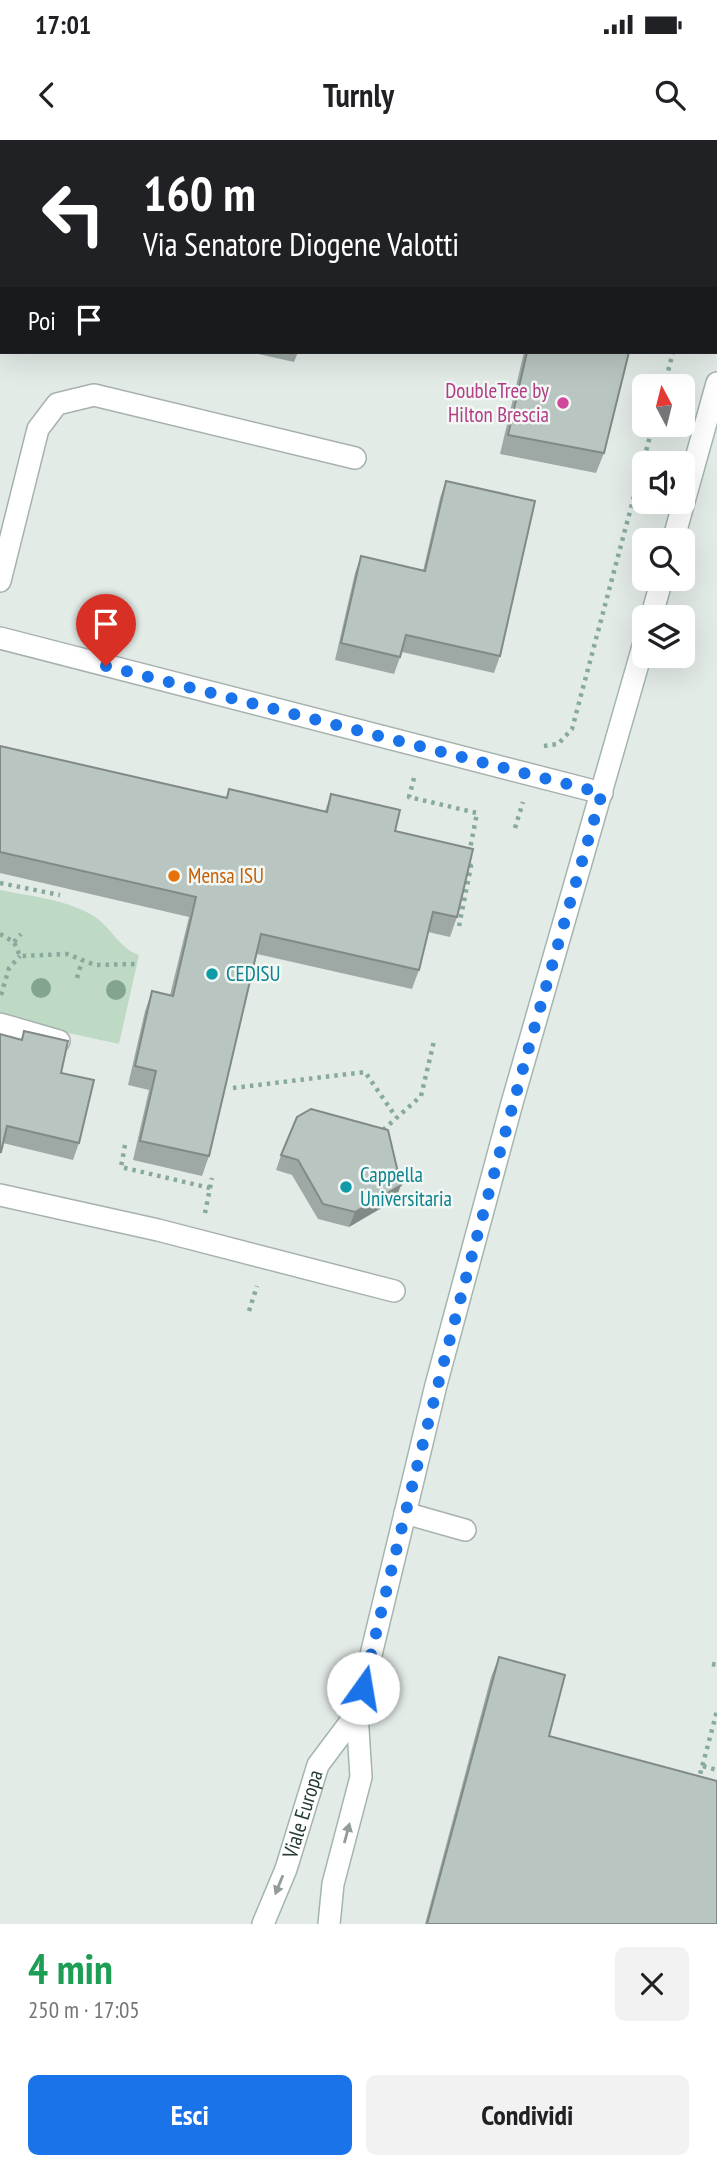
<!DOCTYPE html>
<html lang="it">
<meta charset="utf-8">
<style>
:root{--surface:#fff;--page:#f2f2f2;--text:#202124;--muted:#757577;--accent:#1a73e8}
body{margin:0;font-family:"PT Sans Narrow",sans-serif;background:var(--page);color:var(--text);height:100vh;display:flex;flex-direction:column;font-size:26px;white-space:nowrap}
*{box-sizing:border-box;margin:0}
p{font-size:23px;color:var(--muted)}
.icon{flex:none;width:38px;height:38px;fill:none;stroke:currentColor;stroke-width:2;stroke-linecap:round;stroke-linejoin:round}
.map{position:relative;height:1784px;overflow:hidden}
.side{display:flex;flex-direction:column;background:var(--surface);flex:1}
.side>*{flex:none}
.banner{position:absolute;left:0px;top:0px;width:718px;height:214px;box-shadow:0 7px 28px #0002;background:#202124;color:#fff;overflow:hidden}
.needle{width:46px;rotate:353deg}
.controls{position:absolute;left:632px;top:234px;display:grid;gap:14px}
.controls a{display:grid;place-items:center;width:63px;height:63px;border-radius:10px;background:var(--surface);box-shadow:0 7px 28px #0002;font-size:35px}
.pin{position:absolute;display:grid;place-items:center;width:60px;height:60px;color:#fff;margin:-72px -30px;border-radius:50% 50% 50% 0;rotate:-45deg;box-shadow:0 0 7px #0007}
.pin .icon{rotate:45deg}
.me{position:absolute;width:77px;margin:-38px;rotate:13deg;stroke-linejoin:round;filter:drop-shadow(0 0 5px #0008)}
.turn{display:flex;align-items:center;gap:24px;height:147px;padding:0 28px;font-size:32px}
.turn .icon{width:91px;height:91px;stroke-width:2.5}
.turn b{display:block;font-size:49px;line-height:60px}
.then{display:flex;align-items:center;height:66px;padding:0 28px;background:#0003;gap:14px;font-size:26px}
.round{display:grid;place-items:center;flex:none;width:74px;height:74px;border-radius:10px;background:var(--page)}
.overview{display:flex;align-items:center;justify-content:space-between;height:119px;padding:0 28px}
h1{font-size:42px;font-weight:800;line-height:52px;color:#1e9e55}
.primary-button{display:flex;gap:14px;margin-top:auto;padding:14px 28px}
.primary-button a{flex:1;height:80px;border-radius:10px;background:var(--accent);color:#fff;font-size:28px;font-weight:800;line-height:80px;text-align:center}
.primary-button a+a{background:var(--page);color:var(--text)}
.status{display:flex;justify-content:space-between;align-items:center;height:49px;padding:0 35px;background:var(--surface);direction:ltr}
.status svg{height:19px;fill:currentColor}
header{display:flex;justify-content:space-between;align-items:center;height:91px;padding:0 28px;background:var(--surface);font-size:32px;font-weight:800}
.map>svg:first-child{display:block}
.built{fill:#d1dad6}
.green{fill:#bed9c4}
.lines{fill:none;stroke-linecap:round;stroke-linejoin:round}
.lane-casing{stroke:#a6b2ad;stroke-width:24}
.street-casing{stroke:#a6b2ad;stroke-width:24}
.secondary-casing{stroke:#a3b5ae;stroke-width:24}
.path{stroke:#87aa9d;stroke-width:4.5;stroke-dasharray:3.5 5;stroke-linecap:butt}
.lane{stroke:#fff;stroke-width:21}
.street{stroke:#fff;stroke-width:21}
.secondary{stroke:#fff;stroke-width:21}
.tree{fill:#83a58e}
.wall{fill:#9ea9a5}
.shaded-wall{fill:#818a86}
.building{fill:#b8c5c0;stroke:#818a86;stroke-width:2}
.oneway{fill:#929c99}
.route{stroke:#1a73e8;stroke-width:12;stroke-dasharray:0 21.6}
.hotel-dot{fill:#d1479c;stroke:#f3f8f5;stroke-width:2.5}
.food-dot{fill:#e8710a;stroke:#f3f8f5;stroke-width:2.5}
.culture-dot{fill:#0f9aa8;stroke:#f3f8f5;stroke-width:2.5}
.labels{text-anchor:middle;stroke-width:5;stroke-linejoin:round;paint-order:stroke}
.hotel-label{font-size:21px;fill:#b23c85;stroke:#f3f8f5;text-anchor:end}
.food-label{font-size:21px;fill:#c56008;stroke:#f3f8f5;text-anchor:start}
.culture-label{font-size:21px;fill:#0d838f;stroke:#f3f8f5;text-anchor:start}
.street-label{font-size:21px;fill:#253a33;stroke:#f3f8f5}
</style>
<div class="status"><b>17:01</b><svg viewBox="0 0 49 12"><path d="M0 12V9h3v3zM5 12V6h3v6zM10 12V3h3v9zM15 12V0h3v12zM26 1h20v11H26zM47 4h2v5h-2z"/></svg></div>
<header><svg class="icon" aria-label="back" viewBox="0 0 24 24"><path d="M15 5l-7 7 7 7"/></svg>Turnly<svg class="icon" aria-label="search" viewBox="0 0 24 24"><circle cx="10" cy="10" r="6"/><path d="M15 15l6 6"/></svg></header>
<div class="map">
<svg width="717" height="1784" viewBox="0 0 717 1784">
<rect width="100%" height="100%" fill="#e3ebe7"/>
<!-- built -->
<path class="built" d="M83,0H448L91,2Z"/>
<!-- green -->
<path class="green" d="M0,750C29,756 64,759 90,774C110,784 118,808 139,815L119,904L0,878Z"/>
<g class="lines">
<defs>
<path id="lane" d="M0,441L38,289L57,264L94,255L355,318
M0,884L59,901
M405,1373L465,1390"/>
<path id="street" d="M0,498L602,653
M0,1055L158,1090L394,1151"/>
<g id="secondary">
<path d="M673,401L717,243"/>
<path d="M651,478L662,439"/>
<path id="s1" d="M263,1784L286,1729L318,1625L357,1573"/>
<path d="M329,1784L333,1744L361,1637L357,1573L436,1245L512,963L644,503"/>
</g>
</defs>
<!-- lane casing -->
<use href="#lane" class="lane-casing"/>
<!-- street casing -->
<use href="#street" class="street-casing"/>
<!-- secondary casing -->
<use href="#secondary" class="secondary-casing"/>
<!-- path -->
<path class="path" d="M716,52L717,47
M664,247L673,212
M544,606L558,604L572,589L653,285
M414,638L409,657L477,673L469,714
M515,688L523,662
M0,743L60,755
M459,786L471,726L467,722
M0,794L14,802L20,816L67,814L95,825L137,824
M14,802L21,794
M77,838L82,821
M1,855L9,828L20,816
M233,948L365,932L396,977
M383,990L421,956L434,901
M125,1005L121,1027L210,1048L205,1073
M210,1048L212,1038
M249,1171L257,1146
M712,1524L717,1525
M703,1626L717,1630
M698,1642L717,1571"/>
<!-- lane -->
<use href="#lane" class="lane"/>
<!-- street -->
<use href="#street" class="street"/>
<!-- secondary -->
<use href="#secondary" class="secondary"/>
</g>
<!-- trees -->
<g class="tree">
<circle cx="41" cy="848" r="10"/>
<circle cx="116" cy="850" r="10"/>
</g>
<!-- wall -->
<path class="wall" d="M250,212H298L294,222Z
M524,212H629L604,313L596,333L500,314Z
M446,341L500,516L494,533L402,512L394,534L335,520L355,433L361,416L423,431L440,358Z
M0,606L226,658L229,649L325,671L331,654L395,691L457,777L450,797L428,792L419,830L412,849L257,814L209,1016L202,1036L133,1020L149,950L128,945L145,871L152,851L170,855L189,777L0,733Z
M24,891L61,933L79,1003L73,1020L3,1003L0,1015V894L21,899Z
M281,1015L401,1045L395,1060L349,1087L318,1079L292,1035L276,1030Z
M499,1517L549,1596L717,1784H425L491,1537Z"/>
<!-- shaded-wall -->
<path class="shaded-wall" d="M401,1045L395,1060L349,1087L355,1072Z"/>
<!-- building -->
<path class="building" d="M524,0H625V2H523Z
M527,212H629L604,313L508,295Z
M446,341L535,361L500,516L406,495L400,517L341,503L361,416L425,431Z
M0,606L227,658L229,649L327,672L331,654L400,670L395,691L473,709L457,777L433,772L419,830L261,794L209,1016L140,1001L156,931L135,926L152,851L173,856L196,757L0,712Z
M24,891L68,901L61,933L94,940L79,1003L7,986L1,1012H0V894L22,900Z
M311,969L388,990L401,1045L355,1072L323,1064L298,1020L281,1015L297,977Z
M499,1517L565,1535L549,1596L717,1641V1784H427Z"/>
<!-- one-way arrows -->
<defs><path id="oneway-solid" d="M-6-.8H1V-3.2L6.5 0L1 3.2V.8H-6Z" transform="scale(1.75)"/></defs>
<g class="oneway">
<use href="#oneway-solid" transform="translate(347 1693) rotate(-75)"/>
<use href="#oneway-solid" transform="translate(279 1745) rotate(112)"/>
</g>
<g class="lines">
<!-- route -->
<path class="route" d="M106,526L602,653C515,949 434,1247 363,1548"/>
</g>
<!-- markers -->
<circle class="hotel-dot" cx="563" cy="263" r="7"/>
<circle class="food-dot" cx="174" cy="736" r="7"/>
<g class="culture-dot">
<circle cx="212" cy="834" r="7"/>
<circle cx="346" cy="1047" r="7"/>
</g>
<g class="labels">
<!-- hotel labels -->
<g class="hotel-label">
<text x="549" y="258">DoubleTree by<tspan x="549" dy="24">Hilton Brescia</tspan></text>
</g>
<!-- food labels -->
<g class="food-label">
<text x="188" y="743">Mensa ISU</text>
</g>
<!-- culture labels -->
<g class="culture-label">
<text x="226" y="841">CEDISU</text>
<text x="360" y="1042">Cappella<tspan x="360" dy="24">Universitaria</tspan></text>
</g>
<!-- street labels -->
<g class="street-label">
<text dy="7" stroke="none"><textPath href="#s1" startOffset="117">Viale Europa</textPath></text>
</g>
</g>
</svg>
<div class="controls">
<a><svg class="needle" viewBox="-14 -14 28 28"><path d="M0-13l5 13h-10z" fill="#e53935"/><path d="M0 13l5-13h-10z" fill="#757577"/></svg></a>
<a><svg class="icon" aria-label="sound" viewBox="0 0 24 24"><path d="M4 9h4l5-4v14l-5-4H4zM17 9q2 3 0 6"/></svg></a>
<a><svg class="icon" aria-label="search" viewBox="0 0 24 24"><circle cx="10" cy="10" r="6"/><path d="M15 15l6 6"/></svg></a>
<a><svg class="icon" aria-label="layers" viewBox="0 0 24 24"><path d="M12 4l9 5-9 5-9-5zM3 14l9 5 9-5"/></svg></a>
</div>
<div class="pin" style="left:106px;top:526px;background:#d93025"><svg class="icon" aria-label="arrive" viewBox="0 0 24 24"><path d="M6 21V4h12l-3 4 3 4H6"/></svg></div>
<svg class="me" style="left:363px;top:1548px" viewBox="-20 -20 40 40"><circle r="19" fill="#fff"/><path d="M0-13L10 11 0 6-10 11z" fill="#1a73e8"/></svg>
<div class="banner">
<div class="turn"><svg class="icon" aria-label="left" viewBox="0 0 24 24"><path d="M17 20v-9H6M10 6l-5 5 5 5"/></svg><div><b>160 m</b>Via Senatore Diogene Valotti</div></div>
<div class="then">Poi<svg class="icon" aria-label="arrive" viewBox="0 0 24 24"><path d="M6 21V4h12l-3 4 3 4H6"/></svg></div>
</div>
</div>
<section class="side">
<div class="overview"><div><h1>4 min</h1><p>250 m · 17:05</p></div><a class="round"><svg class="icon" aria-label="close" viewBox="0 0 24 24"><path d="M6 6l12 12M18 6L6 18"/></svg></a></div>
<div class="primary-button"><a>Esci</a><a>Condividi</a></div>
</section>
